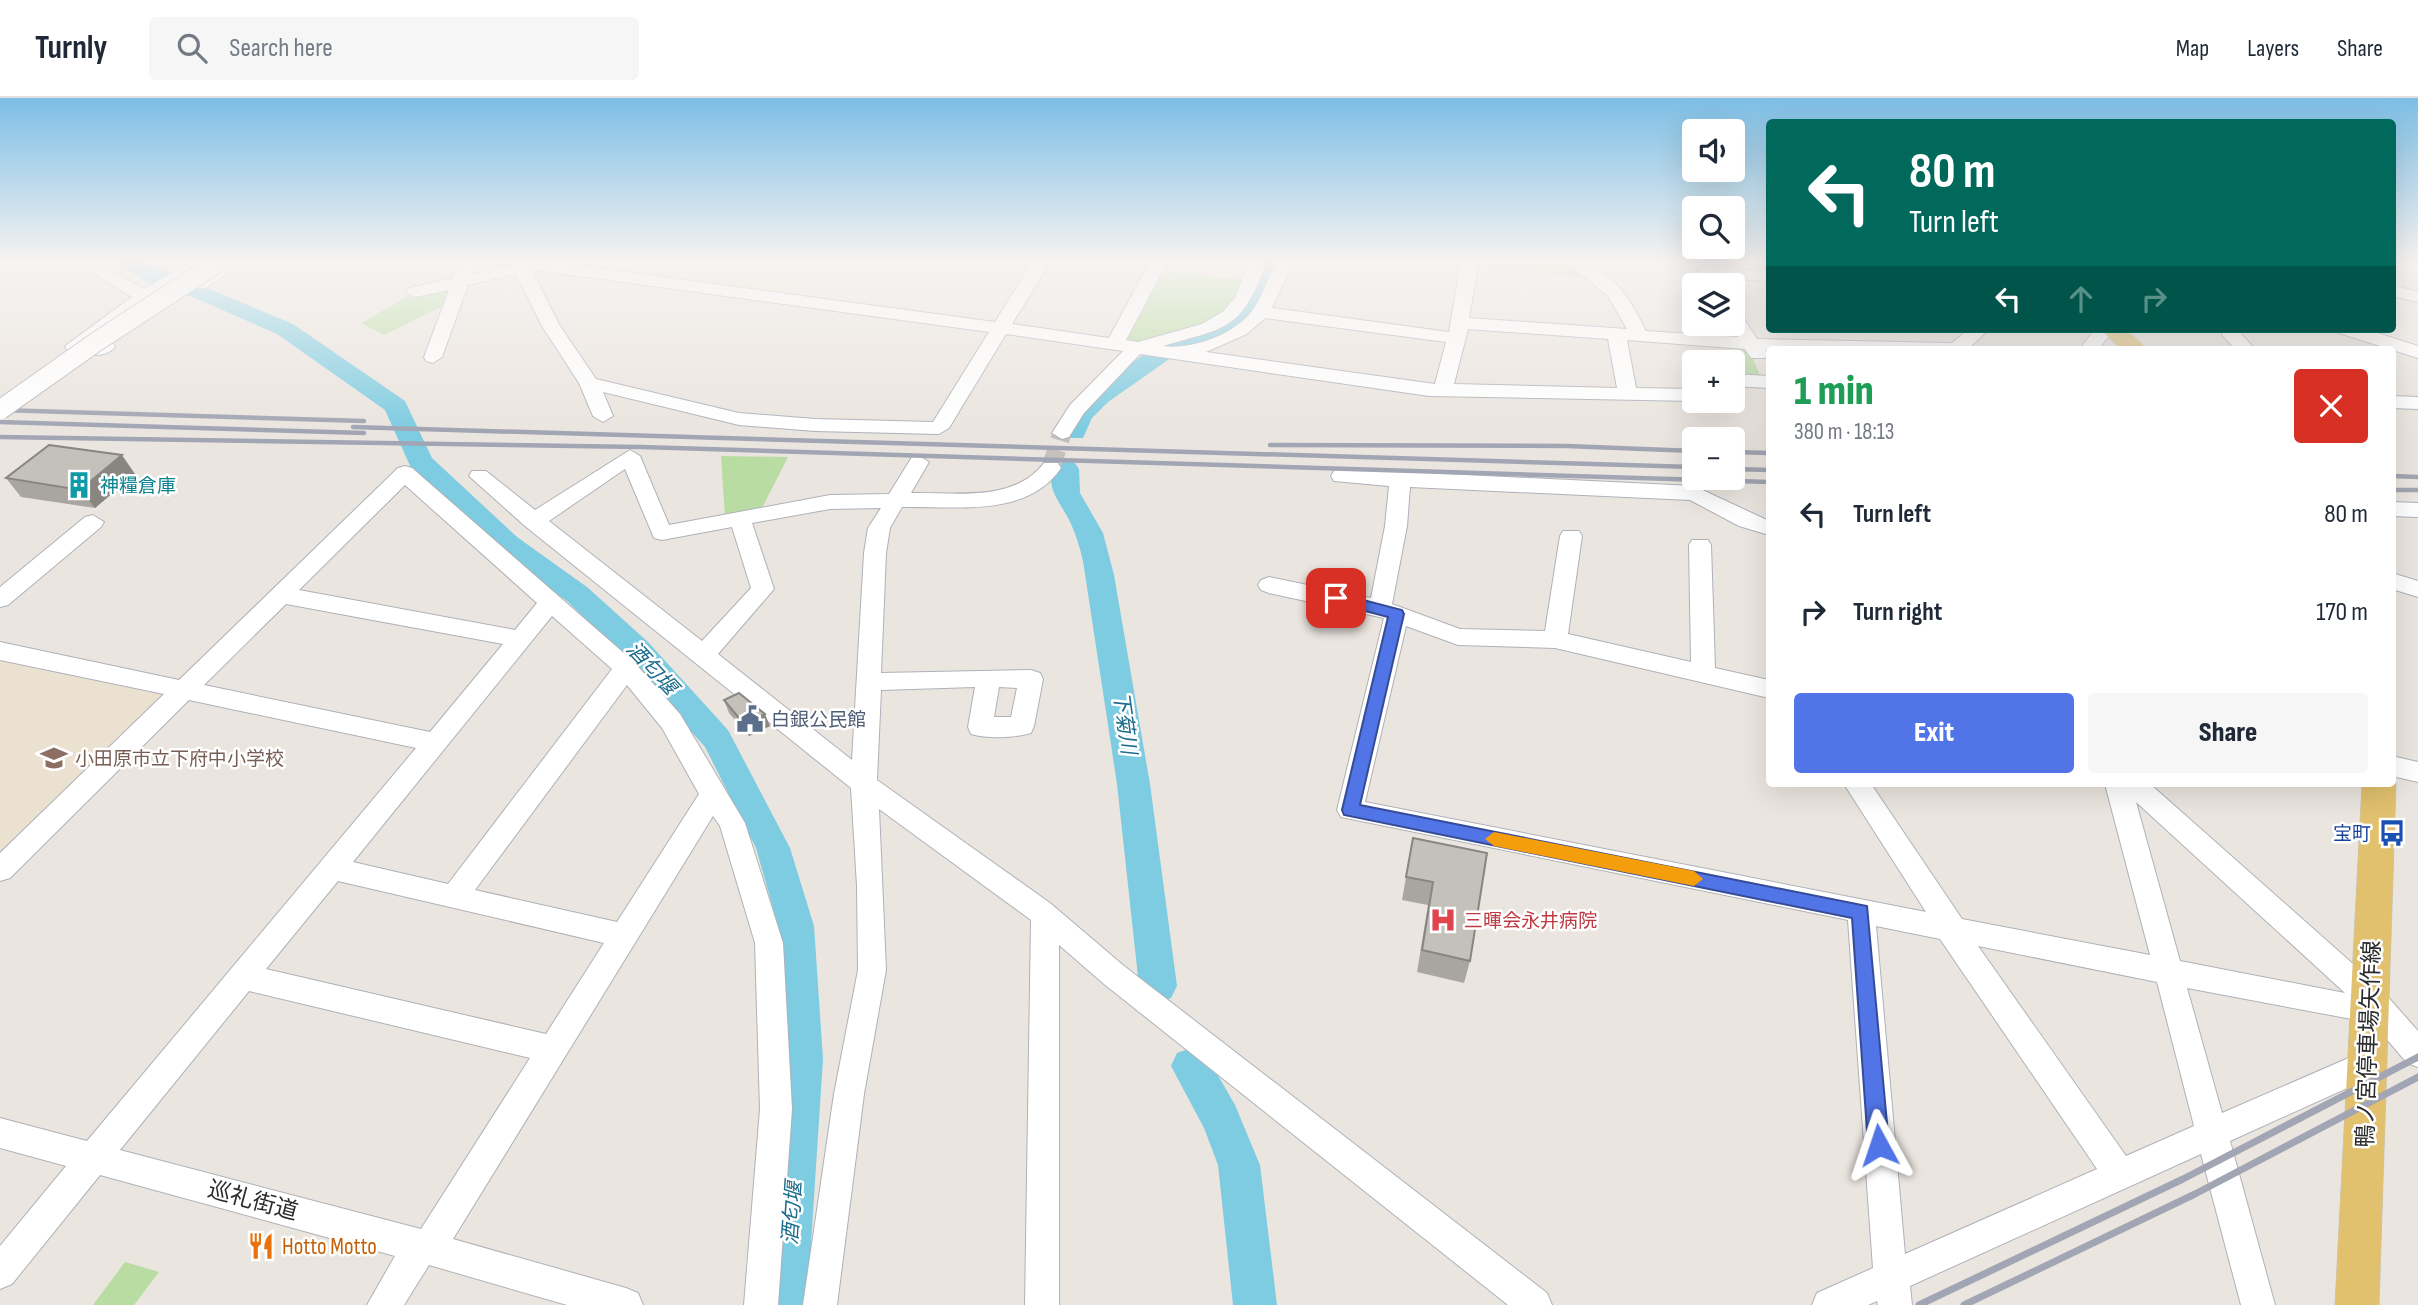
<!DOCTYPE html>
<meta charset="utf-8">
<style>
:root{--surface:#fff;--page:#f6f6f7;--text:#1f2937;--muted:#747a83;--line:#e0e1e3;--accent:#5174e6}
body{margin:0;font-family:"Sofia Sans Condensed","Noto Sans JP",sans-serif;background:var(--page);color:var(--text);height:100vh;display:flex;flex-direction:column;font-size:26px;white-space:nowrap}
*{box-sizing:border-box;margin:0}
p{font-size:23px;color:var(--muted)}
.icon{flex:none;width:38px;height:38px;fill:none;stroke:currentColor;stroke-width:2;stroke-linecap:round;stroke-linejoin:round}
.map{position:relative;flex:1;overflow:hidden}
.side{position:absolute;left:1766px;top:248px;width:630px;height:441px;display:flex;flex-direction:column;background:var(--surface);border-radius:7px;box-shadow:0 7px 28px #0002}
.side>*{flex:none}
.top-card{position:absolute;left:1766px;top:21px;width:630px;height:214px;border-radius:7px;box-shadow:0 7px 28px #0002;background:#00695c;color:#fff;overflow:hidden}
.tools{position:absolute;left:1682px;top:21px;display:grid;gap:14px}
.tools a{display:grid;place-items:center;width:63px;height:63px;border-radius:7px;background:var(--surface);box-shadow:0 7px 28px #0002;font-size:35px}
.pin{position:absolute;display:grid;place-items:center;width:60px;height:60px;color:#fff;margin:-30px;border-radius:14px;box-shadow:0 4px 10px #0006}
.me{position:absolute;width:77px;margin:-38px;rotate:355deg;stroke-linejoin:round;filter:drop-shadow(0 0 5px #0008)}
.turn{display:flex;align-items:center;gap:24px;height:147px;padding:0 28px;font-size:32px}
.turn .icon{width:91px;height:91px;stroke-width:2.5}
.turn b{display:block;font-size:49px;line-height:60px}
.lanes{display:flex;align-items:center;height:66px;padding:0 28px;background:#0003;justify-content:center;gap:35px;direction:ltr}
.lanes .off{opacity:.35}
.round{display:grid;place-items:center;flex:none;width:74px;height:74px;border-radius:7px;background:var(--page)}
.overview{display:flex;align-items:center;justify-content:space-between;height:119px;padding:0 28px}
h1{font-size:42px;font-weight:800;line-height:52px;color:#1e9e55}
.action{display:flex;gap:14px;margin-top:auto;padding:14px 28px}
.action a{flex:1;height:80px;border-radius:7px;background:var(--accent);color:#fff;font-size:28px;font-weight:800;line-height:80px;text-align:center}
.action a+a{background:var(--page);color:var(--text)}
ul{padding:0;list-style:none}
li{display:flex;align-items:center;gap:21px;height:98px;padding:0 28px}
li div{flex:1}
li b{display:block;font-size:26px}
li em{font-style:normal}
header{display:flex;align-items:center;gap:42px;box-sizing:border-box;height:98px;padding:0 35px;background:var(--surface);border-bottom:2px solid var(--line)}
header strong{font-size:33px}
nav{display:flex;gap:38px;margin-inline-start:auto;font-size:24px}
.search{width:490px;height:63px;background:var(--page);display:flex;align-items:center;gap:18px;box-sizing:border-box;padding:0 24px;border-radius:7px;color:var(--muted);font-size:26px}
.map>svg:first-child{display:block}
.education{fill:#ebe1d0}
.green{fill:#b8dca1}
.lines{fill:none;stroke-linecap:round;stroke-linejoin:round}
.river{fill:#7ecce1;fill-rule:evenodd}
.minor-tunnel{stroke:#c5c0bb;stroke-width:19;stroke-dasharray:19 10;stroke-linecap:butt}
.minor-casing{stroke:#afb1ba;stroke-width:2}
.major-casing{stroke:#c4c4c4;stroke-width:1}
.minor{fill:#fff;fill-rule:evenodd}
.major{fill:#e1c16e;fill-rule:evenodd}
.rail-far1{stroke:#a2a5b3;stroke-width:4.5}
.rail{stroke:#a2a5b3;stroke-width:7}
.minor-bridge-casing{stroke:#afb1ba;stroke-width:21;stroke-linecap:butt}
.minor-bridge{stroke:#fff;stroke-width:19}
.wall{fill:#a9a5a0}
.shaded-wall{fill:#898682}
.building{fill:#c4c0ba;stroke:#898682;stroke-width:2}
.route{fill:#5174e6;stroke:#354b96;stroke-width:2}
.slow{fill:#f59e0b}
.labels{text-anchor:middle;stroke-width:5;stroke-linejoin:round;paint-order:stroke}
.culture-label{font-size:19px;fill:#0d838f;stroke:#fff;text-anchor:start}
.service-label{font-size:19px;fill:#4e5e75;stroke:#fff;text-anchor:start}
.education-label{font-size:19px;fill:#785e54;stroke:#fff;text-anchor:start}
.transit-label{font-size:19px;fill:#164399;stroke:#fff;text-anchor:end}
.health-label{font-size:19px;fill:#be3a42;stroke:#fff;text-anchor:start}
.water-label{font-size:21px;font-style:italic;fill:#1c6c8d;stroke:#fff}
.near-street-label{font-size:23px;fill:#2b2b2b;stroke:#fff}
.near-food-label{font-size:23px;fill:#c56008;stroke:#fff;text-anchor:start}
</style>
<header>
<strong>Turnly</strong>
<div class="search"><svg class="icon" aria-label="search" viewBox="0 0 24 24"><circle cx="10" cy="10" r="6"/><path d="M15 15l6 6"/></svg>Search here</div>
<nav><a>Map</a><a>Layers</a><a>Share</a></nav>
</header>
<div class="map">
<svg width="2418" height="1207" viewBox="0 0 2418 1207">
<rect width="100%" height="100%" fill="#ebe5df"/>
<!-- education -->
<path class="education" d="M544,163H819L787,198Z
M0,558L176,594L0,766Z"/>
<!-- green -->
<path class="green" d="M1475,163H1564L1591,180L1475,168Z
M1162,173L1245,182L1234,208L1217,221L1137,247L1124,244Z
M465,185L459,200L384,237L361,225L414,195Z
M1742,252L1751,255L1760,278H1750L1738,271L1734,257Z
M721,358L788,359L760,414L725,420Z
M125,1164L159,1174L134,1207H93Z"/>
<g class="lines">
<!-- river -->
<path class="river" d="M114,163H142L293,226L405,303L432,360L517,439L587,489L648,544L728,632L790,750L814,828L823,961L807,1207H763L783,961L778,828L756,750L705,649L626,560L567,503L497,453L411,370L385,312L277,236L195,200L147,184Z
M1258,163H1280L1261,212L1246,229L1181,253L1168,262L1108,304L1092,320L1083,340H1065L1061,334L1071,312L1090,294L1150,252L1165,243L1230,219L1238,210Z
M1066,363L1075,365L1079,371L1080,395L1103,435L1114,477L1150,686L1177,888L1171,900L1158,905L1145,900L1139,888L1117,686L1083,463C1080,450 1076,437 1071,426C1062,405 1041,388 1057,365Z
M1191,950L1205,955L1235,1007L1260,1067L1277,1207H1233L1218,1067L1204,1030L1171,968L1177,955Z"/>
<!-- minor-tunnel -->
<path class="minor-tunnel" d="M1051,370L1062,335"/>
<defs>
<path id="minor" d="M73,163H94L144,191L192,163H213L91,245H113L115,249C104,262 83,256 67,252L65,248L132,199Z
M225,163H246L206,190H194L191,186L194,182Z
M459,163H477L472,176L512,167L510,163H543L995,224L1033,163H1051L1012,226L1109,240L1150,163H1168L1126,242L1138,244L1202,226L1224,213L1236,198L1249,163H1267C1240,233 1231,228 1163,248C1191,252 1234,237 1252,213C1263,198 1269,179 1276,163H1294L1272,210L1449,234L1461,163H1479L1469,220L1627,231L1608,198L1564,163C1608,163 1628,197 1646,233L1738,239L1729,226H1732V211L1738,212L1757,241L1952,245L1969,231H1989L1967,252H1765L1767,256L1765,260H1751L1745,251L1627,242L1636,290L1694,291V303L1429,298L1140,256L1084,315L1069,339L1062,341L1052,335L1070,307L1123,253L1006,236L949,330L939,336L815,333L739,327L603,294L613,318L603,324L593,318L579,285L542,228L516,176L468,187L442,259L433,265L426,263L424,259L449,192L415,199L406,194L409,190L453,180ZM532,173L534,172L989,234L933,324L815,321L739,315L596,281L560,228ZM1265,220L1446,244L1435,286L1206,254L1247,236ZM1468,231L1608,241L1617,290L1454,286Z
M2392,163L2418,167V177L2392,170Z
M1704,170L1769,173V183L1698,179L1695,175Z
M2392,187L2418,194V204L2392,198Z
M2095,231H2114L2098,252H2079Z
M2225,231H2243L2241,236L2256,252H2236L2222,237Z
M2337,231H2365L2418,248V260L2339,235Z
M1732,276L1769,278V290L1732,288Z
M2392,298L2418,299V311L2392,310Z
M630,352L640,358L669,427L830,397L889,396L912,359L919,358L929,364L911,395C955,394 1013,405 1044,365H1058L1061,370C1028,420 954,408 902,409L890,430L886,455L881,575L1031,572L1040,575L1043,581L1034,628L1031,635C1014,640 988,641 971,636L968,629L975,589L881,592L877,682L1050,805L1124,868L1547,1195L1552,1207H1508L1104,886L1059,847V1207H1025L1031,822L879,711L886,872L864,996L837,1207H803L834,996L858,872L857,788L851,690L525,428L469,378L472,373H486L535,412ZM625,371L654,440L662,442L732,429L751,490L702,543L549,423ZM881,410L868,430L864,455L852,662L718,556L774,491L752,425L830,411ZM999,589L1017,590L1011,619H994Z
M405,368L412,370L634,564L680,616L745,725L783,845L792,1011L778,1207H744L760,1011L755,845L720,728L713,718L453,1141L626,1190L638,1195L643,1207H567L429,1167L404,1207H367L395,1158L100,1077L12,1186L0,1191V1148L66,1068L0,1050V1020L87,1043L416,650L189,602L10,780L0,783V755L164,596L0,562V544L179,582L398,370ZM405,387L537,505L515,532L299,492ZM286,506L503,546L430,634L204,587ZM552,518L612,571L448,786L353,764ZM627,587L662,630L699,696L617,824L475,792ZM338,783L604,845L546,936L266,871ZM249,893L530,960L421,1131L120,1052Z
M1341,371L1694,388L1769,423V437L1739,428L1690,402L1410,389L1407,428L1392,506L1460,531L1545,533L1560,438L1563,433H1579L1582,438L1568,536L1691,564L1689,447L1692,442H1708L1711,447L1715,570L1769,582V600L1555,550L1458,547L1406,528L1365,704L1926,814L1844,686H1871L1962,821L2150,857L2105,686H2150L2379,889L2418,933V969L2407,965L2373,925L2187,890L2222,1015L2367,952L2378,956L2382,966L2378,976L2230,1043L2275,1207H2241L2201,1056L1910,1188L1912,1207H1878L1877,1203L1868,1207H1812L1817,1195L1873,1170L1848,822L1341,719L1337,712L1384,520L1269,495L1261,492L1258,487L1261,482L1269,479L1371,500L1385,428L1389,388L1334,383L1331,378L1334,373ZM2136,704L2345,895L2180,863ZM1876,828L1940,841L2097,1071L1905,1156ZM1978,848L2157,884L2194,1028L2126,1058Z
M2392,404L2418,405V419L2392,418Z
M93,417L104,424L101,429L8,507L0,509V489L85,419Z
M2392,475L2418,483V499L2392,491Z
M2392,658L2418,664V684L2392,678Z"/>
<path id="major" d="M2100,231H2126L2148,252H2122Z
M2392,680L2396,686L2379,1207H2335L2362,686H2392Z"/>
</defs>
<!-- minor casing -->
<use href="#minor" class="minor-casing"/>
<!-- major casing -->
<use href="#major" class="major-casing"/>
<!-- minor -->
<use href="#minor" class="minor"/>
<!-- major -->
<use href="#major" class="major"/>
<!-- rail-far1 -->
<path class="rail-far1" d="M0,312L364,323
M0,324L364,335
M353,329L1694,369
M0,339L641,349L1769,384
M1270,347L1567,348L1694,353
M1732,354L1769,355
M1732,371L1769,372
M2392,378L2418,379
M2392,392H2418"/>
<!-- rail -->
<path class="rail" d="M1919,1207L2183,1081L2418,959
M1964,1207L2195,1096L2418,979"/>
<defs>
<path id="minor-bridge" d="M0,312L96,244L220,163"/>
</defs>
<!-- minor-bridge casing -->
<use href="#minor-bridge" class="minor-bridge-casing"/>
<!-- minor-bridge -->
<use href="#minor-bridge" class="minor-bridge"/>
</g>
<!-- wall -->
<path class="wall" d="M135,376L95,410L21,399L6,380Z
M724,602L770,628L749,638L729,615Z
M1413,740L1470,863L1464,885L1417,874L1428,807L1402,802Z"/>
<!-- shaded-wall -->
<path class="shaded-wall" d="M122,357L135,376L95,410L80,392Z
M765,616L770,628L749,638L744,626Z"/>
<!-- building -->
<path class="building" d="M49,347L122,357L80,392L6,380Z
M739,595L765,616L744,626L724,602Z
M1413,740L1487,755L1470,863L1422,852L1433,784L1406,779Z"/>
<!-- sky -->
<linearGradient id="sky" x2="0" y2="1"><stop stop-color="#7dbee5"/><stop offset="0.49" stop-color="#f6f3f1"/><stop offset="1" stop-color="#f6f3f1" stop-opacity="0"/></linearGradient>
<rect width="2418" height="332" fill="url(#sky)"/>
<!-- route -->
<path class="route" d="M1336,495L1402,512L1404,516L1360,707L1867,808L1889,1047L1886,1054L1879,1057L1871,1054L1868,1047L1852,820L1344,717L1342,712L1388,519L1331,504L1329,500Z"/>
<!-- slow -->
<path class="slow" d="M1494,734L1694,773L1703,781L1694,788L1494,748L1485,741Z"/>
<!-- icons -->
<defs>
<symbol id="building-bare" viewBox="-9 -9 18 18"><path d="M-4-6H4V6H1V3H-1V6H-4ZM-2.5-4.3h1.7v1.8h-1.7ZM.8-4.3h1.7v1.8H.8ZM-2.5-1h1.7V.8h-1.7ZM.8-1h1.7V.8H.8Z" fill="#0f9aa8" stroke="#fff" stroke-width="2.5" paint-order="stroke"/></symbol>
<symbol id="civic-bare" viewBox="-9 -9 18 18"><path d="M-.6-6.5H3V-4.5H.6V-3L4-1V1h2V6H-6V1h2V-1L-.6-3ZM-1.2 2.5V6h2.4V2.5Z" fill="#5c6f8a" stroke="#fff" stroke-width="2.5" paint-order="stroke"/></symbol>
<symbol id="school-bare" viewBox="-9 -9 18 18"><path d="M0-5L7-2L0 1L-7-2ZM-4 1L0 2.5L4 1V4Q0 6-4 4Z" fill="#8d6e63" stroke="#fff" stroke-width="2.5" paint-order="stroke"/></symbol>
<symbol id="bus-bare" viewBox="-9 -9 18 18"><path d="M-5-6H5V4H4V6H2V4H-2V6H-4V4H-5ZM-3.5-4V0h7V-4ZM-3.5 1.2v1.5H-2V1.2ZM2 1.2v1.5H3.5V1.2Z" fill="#1a4fb4" stroke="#fff" stroke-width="2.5" paint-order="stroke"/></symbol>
<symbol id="hospital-bare" viewBox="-9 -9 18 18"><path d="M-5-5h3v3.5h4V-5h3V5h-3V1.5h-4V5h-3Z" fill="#e0444e" stroke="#fff" stroke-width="2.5" paint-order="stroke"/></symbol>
<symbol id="restaurant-bare" viewBox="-9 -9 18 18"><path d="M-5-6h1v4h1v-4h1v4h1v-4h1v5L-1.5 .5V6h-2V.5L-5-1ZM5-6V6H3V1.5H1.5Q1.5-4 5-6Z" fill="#e8710a" stroke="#fff" stroke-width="2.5" paint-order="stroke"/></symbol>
</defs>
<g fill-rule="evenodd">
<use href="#building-bare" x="60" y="368" width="38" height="38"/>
<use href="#civic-bare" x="731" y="602" width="38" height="38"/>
<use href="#school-bare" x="35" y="641" width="38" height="38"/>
<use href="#bus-bare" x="2373" y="716" width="38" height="38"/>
<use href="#hospital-bare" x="1424" y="803" width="38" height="38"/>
<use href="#restaurant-bare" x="242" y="1129" width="38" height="38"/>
</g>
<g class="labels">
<!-- culture labels -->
<g class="culture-label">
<text x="100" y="394">神糧倉庫</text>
</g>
<!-- service labels -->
<g class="service-label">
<text x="771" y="628">白銀公民館</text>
</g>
<!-- education labels -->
<g class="education-label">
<text x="75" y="667">小田原市立下府中小学校</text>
</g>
<!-- transit labels -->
<g class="transit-label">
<text x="2371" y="742">宝町</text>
</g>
<!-- health labels -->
<g class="health-label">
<text x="1464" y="829">三暉会永井病院</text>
</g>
<!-- water labels -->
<g class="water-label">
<text transform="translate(652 570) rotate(47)" y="7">酒匂堰</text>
<text transform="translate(1125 625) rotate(82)" y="7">下菊川</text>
<text transform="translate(792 1115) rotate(-86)" y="7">酒匂堰</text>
</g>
<!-- near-street labels -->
<g class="near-street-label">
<text transform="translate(2368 946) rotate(-88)" y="8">鴨ノ宮停車場矢作線</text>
<text transform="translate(253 1102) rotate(15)" y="8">巡礼街道</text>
</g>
<!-- near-food labels -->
<g class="near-food-label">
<text x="282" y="1156">Hotto Motto</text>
</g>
</g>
</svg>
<div class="tools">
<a><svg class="icon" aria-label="sound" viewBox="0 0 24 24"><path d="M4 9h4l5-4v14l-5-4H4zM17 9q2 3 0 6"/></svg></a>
<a><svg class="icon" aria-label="search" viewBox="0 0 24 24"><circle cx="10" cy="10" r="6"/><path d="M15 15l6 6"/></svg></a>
<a><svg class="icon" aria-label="layers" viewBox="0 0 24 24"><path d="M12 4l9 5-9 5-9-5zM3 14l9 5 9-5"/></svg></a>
<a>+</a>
<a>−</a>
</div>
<div class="pin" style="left:1336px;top:500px;background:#d93025"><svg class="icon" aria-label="arrive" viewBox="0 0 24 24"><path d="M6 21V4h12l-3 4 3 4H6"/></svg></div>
<svg class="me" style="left:1879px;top:1047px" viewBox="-20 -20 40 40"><path d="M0-17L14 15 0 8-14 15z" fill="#5174e6" stroke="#fff" stroke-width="4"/></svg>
<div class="top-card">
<div class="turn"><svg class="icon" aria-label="left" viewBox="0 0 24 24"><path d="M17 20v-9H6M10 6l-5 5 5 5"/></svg><div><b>80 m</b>Turn left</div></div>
<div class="lanes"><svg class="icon" aria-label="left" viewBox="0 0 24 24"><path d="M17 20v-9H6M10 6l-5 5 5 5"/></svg><svg class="icon off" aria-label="ahead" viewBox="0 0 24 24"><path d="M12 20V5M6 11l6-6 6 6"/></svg><svg class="icon off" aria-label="right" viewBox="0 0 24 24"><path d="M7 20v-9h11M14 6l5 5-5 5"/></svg></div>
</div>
<section class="side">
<div class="overview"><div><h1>1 min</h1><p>380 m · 18:13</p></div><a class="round" style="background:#d93025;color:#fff"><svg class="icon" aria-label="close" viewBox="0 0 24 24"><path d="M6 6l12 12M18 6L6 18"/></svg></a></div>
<ul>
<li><svg class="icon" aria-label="left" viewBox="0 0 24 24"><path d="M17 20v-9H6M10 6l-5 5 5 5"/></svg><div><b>Turn left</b></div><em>80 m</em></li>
<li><svg class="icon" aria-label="right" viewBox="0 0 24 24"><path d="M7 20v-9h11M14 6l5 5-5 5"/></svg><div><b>Turn right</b></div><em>170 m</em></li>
</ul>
<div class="action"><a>Exit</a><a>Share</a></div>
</section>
</div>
